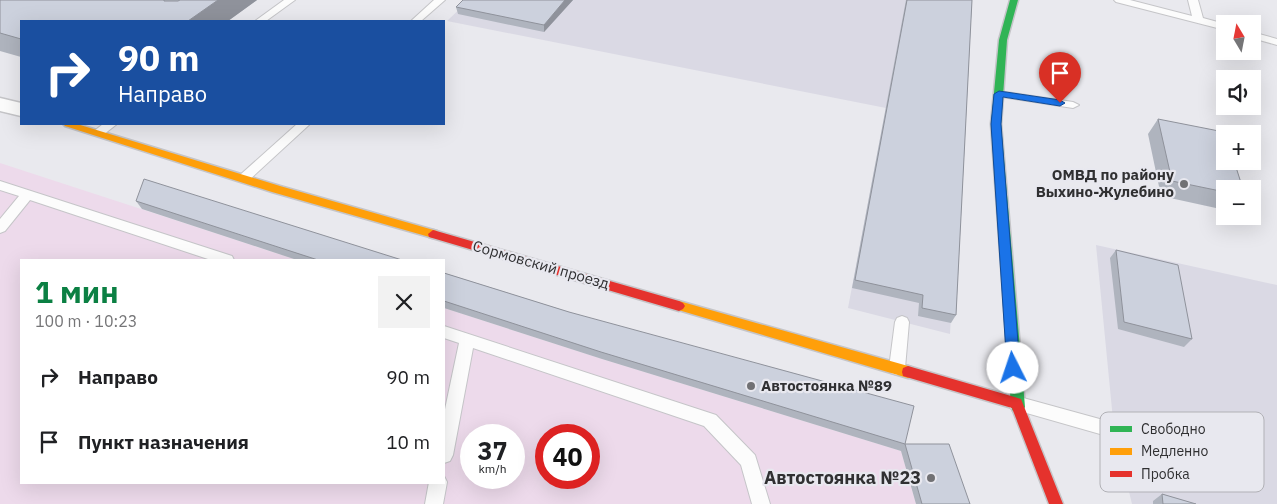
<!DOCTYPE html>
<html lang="ru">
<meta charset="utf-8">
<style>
:root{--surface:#fff;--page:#f2f2f2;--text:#202124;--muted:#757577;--accent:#0b8043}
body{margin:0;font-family:"IBM Plex Sans",sans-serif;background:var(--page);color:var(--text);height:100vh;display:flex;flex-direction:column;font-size:19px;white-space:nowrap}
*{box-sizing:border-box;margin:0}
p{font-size:16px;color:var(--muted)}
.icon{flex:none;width:28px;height:28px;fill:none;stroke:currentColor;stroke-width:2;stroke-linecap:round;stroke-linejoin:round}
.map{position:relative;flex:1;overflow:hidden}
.side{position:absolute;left:20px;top:259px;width:425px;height:225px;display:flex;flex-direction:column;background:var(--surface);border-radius:0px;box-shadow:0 5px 20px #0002}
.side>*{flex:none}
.banner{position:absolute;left:20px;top:20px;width:425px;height:105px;border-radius:0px;box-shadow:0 5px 20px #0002;background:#1a4fa0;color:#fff;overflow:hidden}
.needle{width:32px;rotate:350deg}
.fabs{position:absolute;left:1216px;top:15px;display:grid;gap:10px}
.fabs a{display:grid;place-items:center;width:45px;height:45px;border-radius:0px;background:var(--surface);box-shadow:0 5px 20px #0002;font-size:25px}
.speed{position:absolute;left:460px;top:424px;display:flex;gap:10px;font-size:25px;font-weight:700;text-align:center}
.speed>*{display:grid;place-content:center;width:65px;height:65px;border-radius:50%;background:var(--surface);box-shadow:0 5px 20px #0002;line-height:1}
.speed small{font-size:12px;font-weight:400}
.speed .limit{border:8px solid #d22;background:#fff;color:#111}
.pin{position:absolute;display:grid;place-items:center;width:42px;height:42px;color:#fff;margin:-51px -21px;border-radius:50% 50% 50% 0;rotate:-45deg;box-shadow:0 0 5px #0007}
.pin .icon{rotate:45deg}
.me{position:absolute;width:55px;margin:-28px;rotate:356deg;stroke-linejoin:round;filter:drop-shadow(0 0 4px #0008)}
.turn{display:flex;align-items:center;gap:18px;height:105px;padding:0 15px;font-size:22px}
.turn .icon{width:65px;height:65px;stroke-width:2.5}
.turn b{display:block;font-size:35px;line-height:42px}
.round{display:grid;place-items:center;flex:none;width:52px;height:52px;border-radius:0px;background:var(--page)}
.overview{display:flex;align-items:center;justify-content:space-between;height:85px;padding:0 15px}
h1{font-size:30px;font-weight:800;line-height:38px;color:var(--accent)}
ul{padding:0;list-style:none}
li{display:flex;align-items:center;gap:15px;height:65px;padding:0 15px}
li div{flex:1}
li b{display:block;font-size:19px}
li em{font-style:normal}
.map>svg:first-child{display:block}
.built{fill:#dad9e4}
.green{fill:#eddaeb;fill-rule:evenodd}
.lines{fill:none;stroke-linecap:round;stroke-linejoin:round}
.lane-casing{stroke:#c5c5c8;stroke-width:2}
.street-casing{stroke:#c5c5c8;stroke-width:3}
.fast-casing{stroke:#c5c5c8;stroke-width:3}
.slow-casing{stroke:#c5c5c8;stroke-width:3}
.jam-casing{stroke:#c5c5c8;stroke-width:3}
.lane{fill:#fcfcfc;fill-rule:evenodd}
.street{fill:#fcfcfc;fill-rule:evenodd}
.fast{fill:#30b455;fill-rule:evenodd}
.slow{fill:#ff9f0a;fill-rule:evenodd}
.jam{fill:#e5322d;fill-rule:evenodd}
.wall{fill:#afb4be}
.shaded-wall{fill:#8f929b}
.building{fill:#ccd1dd;stroke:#8f929b}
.route{fill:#1a73e8;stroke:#114b97}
.poi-dot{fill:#717174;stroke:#e8e8ef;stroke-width:2}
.labels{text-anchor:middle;stroke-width:4.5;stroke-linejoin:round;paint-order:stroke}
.poi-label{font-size:15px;font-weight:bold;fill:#303032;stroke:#e8e8ef;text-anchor:end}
.street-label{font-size:15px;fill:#303032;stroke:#e8e8ef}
.near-poi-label{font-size:18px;font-weight:bold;fill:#303032;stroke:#e8e8ef;text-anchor:end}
.key{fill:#e8e8ef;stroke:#b1b1b6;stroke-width:1}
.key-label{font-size:14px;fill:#303032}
</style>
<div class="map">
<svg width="1277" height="504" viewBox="0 0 1277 504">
<rect width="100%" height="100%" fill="#e9e9ee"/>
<!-- built -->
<path class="built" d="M469,0H970L950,334L848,308L886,108L447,21Z
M1096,245L1277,285V504H1132L1114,430Z"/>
<!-- green -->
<path class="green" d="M0,163L297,260H21V482H444V308L602,359L901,451L916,504H0ZM471,435H514V478H471ZM546,435H589V478H546Z"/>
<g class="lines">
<defs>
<path id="lane" d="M284,0H295L266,21H255Z
M434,0H445L421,21H411Z
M1114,0H1130L1192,16L1188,0H1198L1203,18L1225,24V30L1116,2Z
M1252,32L1277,39V45L1252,38Z
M999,91L1073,102L1079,105L1073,108L995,96L994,94Z
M103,124H117L103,135H95L93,132Z
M297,124H310L248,181H240L238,178L240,175Z
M0,181L232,256L234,260H211L30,200L5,231L0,233V219L19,196L0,190Z
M902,316L907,318L909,322L905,368L903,373L897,375L891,373L889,368L895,322L897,318Z
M444,326L716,415L755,455L770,504H752L741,465L704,426L473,348L453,455L450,461L444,463V414L459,343L444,338Z
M1016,396L1205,448L1211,450L1214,456L1211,462L1205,464L1016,410L1010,408L1008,403L1010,398Z
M444,476L447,482L443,504H425L429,482H444Z"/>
<path id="street" d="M0,98L21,103V116L0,111Z"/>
<path id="fast" d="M1010,0H1018L1007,40L1001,124L1025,407L1023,411L1018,413L1013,411L1011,407L991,124L999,40Z"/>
<path id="slow" d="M63,124H77L280,186L437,231L438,234L433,238L272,192L65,126Z
M679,301L908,366L913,368L914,372L913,376L908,378L675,309L673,306L675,303Z"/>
<path id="jam" d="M433,230L679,301L683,303L685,306L683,309L679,311L429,237L428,234Z
M908,366L1021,399L1063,504H1049L1012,408L903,376L902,372L903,368Z"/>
</defs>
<!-- lane casing -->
<use href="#lane" class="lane-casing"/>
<!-- street casing -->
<use href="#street" class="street-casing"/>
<!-- fast casing -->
<use href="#fast" class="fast-casing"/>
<!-- slow casing -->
<use href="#slow" class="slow-casing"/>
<!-- jam casing -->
<use href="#jam" class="jam-casing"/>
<!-- lane -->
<use href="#lane" class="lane"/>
<!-- street -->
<use href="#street" class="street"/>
<!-- fast -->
<use href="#fast" class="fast"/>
<!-- slow -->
<use href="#slow" class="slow"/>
<!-- jam -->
<use href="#jam" class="jam"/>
</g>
<!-- wall -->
<path class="wall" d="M0,0H257L228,21H21V57L0,51Z
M463,0H573L544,32L458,14L456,7Z
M906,0H972L956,315L951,323L918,316L919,303L852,288Z
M1158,119L1225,189V210L1161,196L1148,134Z
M136,201L402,260H297L142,209Z
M1116,250L1192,339L1184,347L1118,329L1110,258Z
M444,273L569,312L905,444L970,504H916L901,451L602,359L444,308Z
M1162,494L1196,504H1153V501Z"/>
<!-- shaded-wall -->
<path class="shaded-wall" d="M218,0H257L228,21H188Z
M565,0H573L544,32V25Z"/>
<!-- building -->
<path class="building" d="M0,0H164V1H178L180,0H218L188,21H21V39L0,33Z
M463,0H565L544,25L456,7Z
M907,0H972L956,315L922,308L923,295L855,280Z
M1158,119L1224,132L1225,134V161H1234L1243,189H1225V192L1172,181Z
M144,179L402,260H318L136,201Z
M1116,250L1178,265L1192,339L1124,322Z
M444,273L569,312L914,406L905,444L601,352L444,301Z
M905,444H949L970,504H922Z
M1162,494L1196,504H1163Z"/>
<!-- route -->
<path class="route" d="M999,91L1060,100L1065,103L1060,106L1003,97L1001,124L1020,368L1018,371L1013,373L1009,371L1007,368L991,124L994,94Z"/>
<!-- markers -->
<g class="poi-dot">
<circle cx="1184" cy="184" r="5"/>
<circle cx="751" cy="386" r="5"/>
<circle cx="931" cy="478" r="5"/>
</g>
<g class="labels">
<!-- poi labels -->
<g class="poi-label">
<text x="1174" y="180">ОМВД по району<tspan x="1174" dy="17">Выхино-Жулебино</tspan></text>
<text x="761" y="391" text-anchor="start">Автостоянка №89</text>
</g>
<!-- street labels -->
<g class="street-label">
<text transform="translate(541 265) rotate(16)" y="5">Сормовский проезд</text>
</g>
<!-- near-poi labels -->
<g class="near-poi-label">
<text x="921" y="484">Автостоянка №23</text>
</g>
</g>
<!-- legend -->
<rect x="1100" y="412" width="164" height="80" rx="8" class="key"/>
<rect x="1110" y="426" width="22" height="6" fill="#30b455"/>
<rect x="1110" y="448" width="22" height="7" fill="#ff9f0a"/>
<rect x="1110" y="471" width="22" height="6" fill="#e5322d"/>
<g class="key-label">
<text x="1141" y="434">Свободно</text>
<text x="1141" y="456">Медленно</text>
<text x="1141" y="479">Пробка</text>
</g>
</svg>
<div class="fabs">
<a><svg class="needle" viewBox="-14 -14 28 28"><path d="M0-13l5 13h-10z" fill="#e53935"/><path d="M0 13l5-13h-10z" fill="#757577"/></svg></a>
<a><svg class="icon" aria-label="sound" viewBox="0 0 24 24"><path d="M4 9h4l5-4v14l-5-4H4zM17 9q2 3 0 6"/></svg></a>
<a>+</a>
<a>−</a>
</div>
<div class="speed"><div>37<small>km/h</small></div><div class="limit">40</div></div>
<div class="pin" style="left:1060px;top:103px;background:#d93025"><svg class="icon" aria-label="arrive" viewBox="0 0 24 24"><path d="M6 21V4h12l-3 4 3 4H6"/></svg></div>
<svg class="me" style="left:1013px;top:368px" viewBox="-20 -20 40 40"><circle r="19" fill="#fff"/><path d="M0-13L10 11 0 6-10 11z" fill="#1a73e8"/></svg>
<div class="banner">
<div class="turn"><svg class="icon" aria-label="right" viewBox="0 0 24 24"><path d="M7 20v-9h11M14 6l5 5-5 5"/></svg><div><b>90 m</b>Направо</div></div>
</div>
<section class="side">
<div class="overview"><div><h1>1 мин</h1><p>100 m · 10:23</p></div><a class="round"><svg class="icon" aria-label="close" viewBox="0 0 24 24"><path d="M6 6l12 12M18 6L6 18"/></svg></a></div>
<ul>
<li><svg class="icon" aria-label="right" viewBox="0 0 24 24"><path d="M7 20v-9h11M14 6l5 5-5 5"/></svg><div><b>Направо</b></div><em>90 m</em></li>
<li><svg class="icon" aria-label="arrive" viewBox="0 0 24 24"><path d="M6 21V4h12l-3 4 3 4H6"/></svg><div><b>Пункт назначения</b></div><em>10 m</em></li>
</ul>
</section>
</div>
